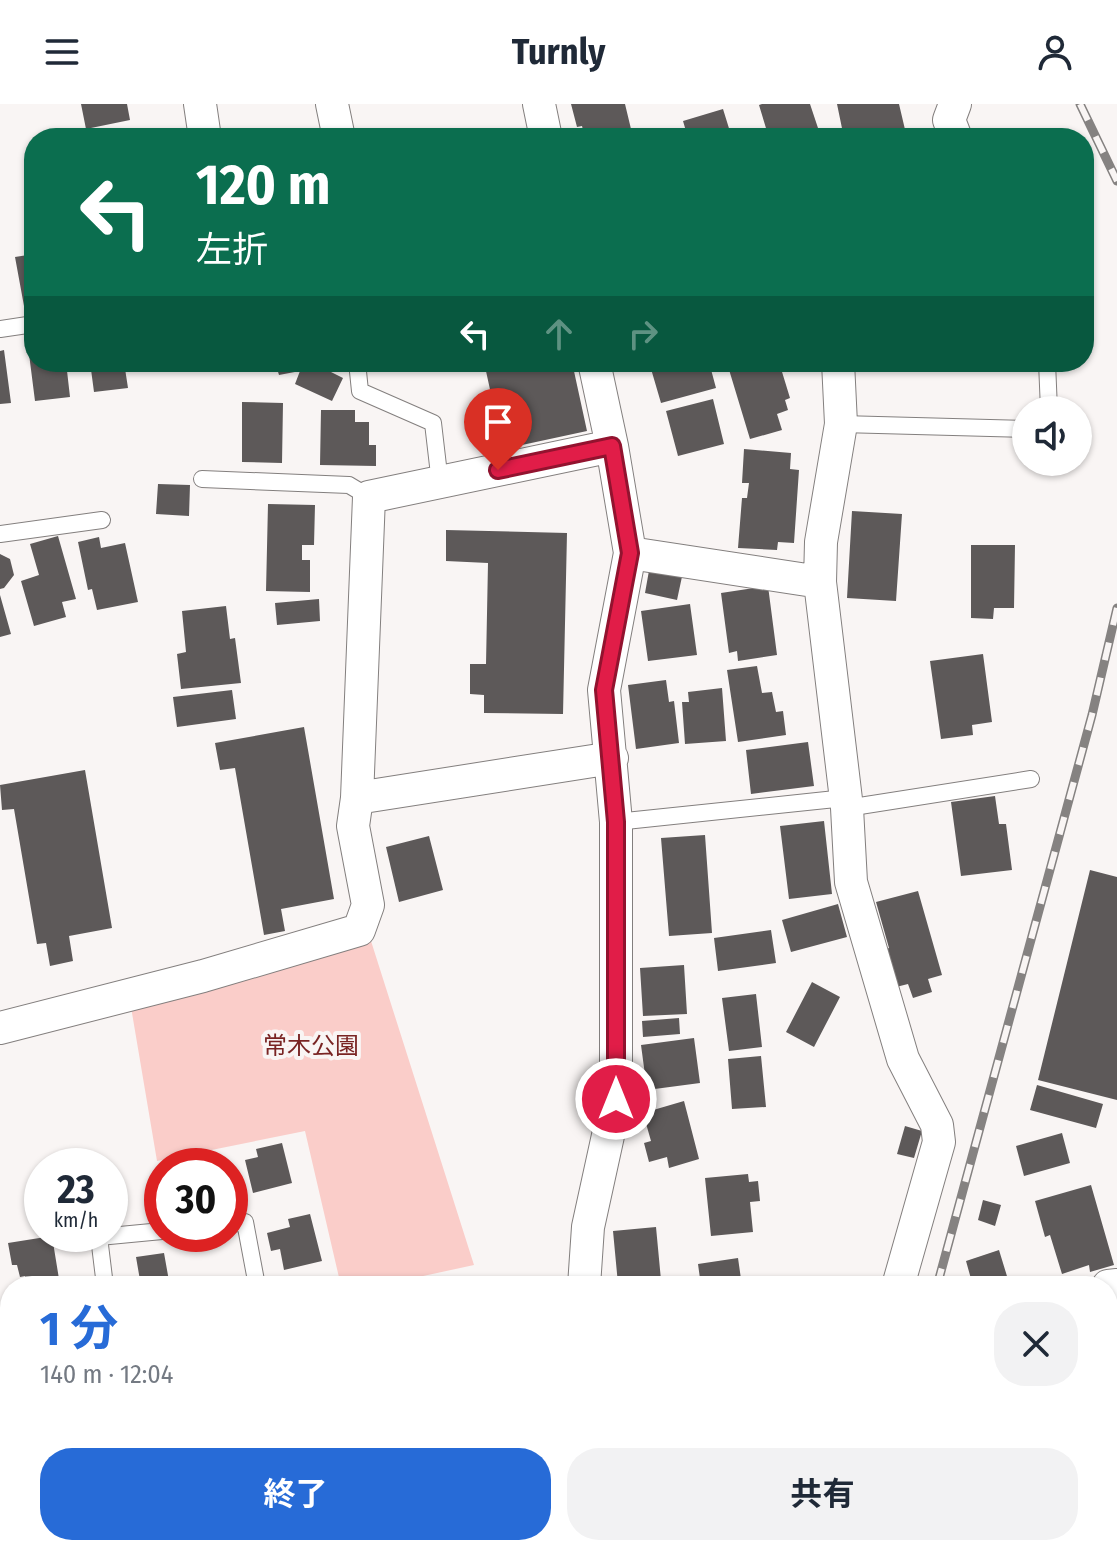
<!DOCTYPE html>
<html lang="ja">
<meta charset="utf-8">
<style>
:root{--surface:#fff;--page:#f2f2f3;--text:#1f2937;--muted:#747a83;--accent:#276bd7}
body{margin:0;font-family:"Fira Sans Condensed","Noto Sans JP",sans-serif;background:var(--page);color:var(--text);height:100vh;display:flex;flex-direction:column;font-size:30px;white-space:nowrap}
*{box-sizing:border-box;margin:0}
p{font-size:26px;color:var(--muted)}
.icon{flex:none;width:44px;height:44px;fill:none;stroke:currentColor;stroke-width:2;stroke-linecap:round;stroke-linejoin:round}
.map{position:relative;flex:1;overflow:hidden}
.sheet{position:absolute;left:0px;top:1172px;width:1118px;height:280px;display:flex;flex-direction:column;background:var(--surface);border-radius:32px 32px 0 0;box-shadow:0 2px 6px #0004}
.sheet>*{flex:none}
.top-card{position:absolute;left:24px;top:24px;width:1070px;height:244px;border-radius:32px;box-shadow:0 2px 6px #0004;background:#0b6e4f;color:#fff;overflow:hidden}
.buttons{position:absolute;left:1012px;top:292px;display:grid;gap:16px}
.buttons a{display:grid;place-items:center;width:80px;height:80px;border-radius:50%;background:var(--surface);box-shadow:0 2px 6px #0004;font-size:40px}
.speed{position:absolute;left:24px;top:1044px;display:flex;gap:16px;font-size:40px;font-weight:700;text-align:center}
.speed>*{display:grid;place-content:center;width:104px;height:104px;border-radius:50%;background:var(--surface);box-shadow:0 2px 6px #0004;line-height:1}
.speed small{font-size:20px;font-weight:400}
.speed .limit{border:12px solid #d22;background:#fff;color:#111}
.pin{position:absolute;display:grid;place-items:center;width:68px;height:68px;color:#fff;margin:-82px -34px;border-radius:50% 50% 50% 0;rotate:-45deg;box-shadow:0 0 8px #0007}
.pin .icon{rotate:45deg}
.me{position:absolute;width:88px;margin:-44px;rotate:0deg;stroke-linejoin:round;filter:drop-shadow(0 0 6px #0008)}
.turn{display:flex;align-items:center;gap:28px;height:168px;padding:0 40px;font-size:36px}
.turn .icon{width:104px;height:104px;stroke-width:2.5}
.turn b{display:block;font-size:56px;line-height:68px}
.lanes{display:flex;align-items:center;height:76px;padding:0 40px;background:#0003;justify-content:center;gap:40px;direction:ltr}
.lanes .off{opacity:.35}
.round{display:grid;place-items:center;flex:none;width:84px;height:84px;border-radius:32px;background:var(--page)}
.overview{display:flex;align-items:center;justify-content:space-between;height:136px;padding:0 40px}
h1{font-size:48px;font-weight:700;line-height:60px;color:var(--accent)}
.button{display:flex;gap:16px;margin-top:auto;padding:16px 40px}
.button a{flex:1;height:92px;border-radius:32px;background:var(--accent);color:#fff;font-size:32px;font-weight:700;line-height:92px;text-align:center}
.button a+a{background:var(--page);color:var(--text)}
header{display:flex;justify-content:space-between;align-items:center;height:104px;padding:0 40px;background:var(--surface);font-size:36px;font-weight:700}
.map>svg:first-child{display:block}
.green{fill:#facdc9}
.building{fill:#5d5959}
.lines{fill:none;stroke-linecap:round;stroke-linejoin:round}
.service-casing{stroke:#837f7e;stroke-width:18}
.minor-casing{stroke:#837f7e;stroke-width:34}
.service{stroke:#fff;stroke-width:16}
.minor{stroke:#fff;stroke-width:32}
.rail-casing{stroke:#858281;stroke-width:9}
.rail{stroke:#f9f5f4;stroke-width:6;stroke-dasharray:18;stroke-linecap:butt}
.route-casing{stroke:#92132f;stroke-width:20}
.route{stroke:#e11d48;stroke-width:14}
.labels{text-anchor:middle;stroke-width:8;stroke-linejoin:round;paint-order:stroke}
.park-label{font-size:24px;fill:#792423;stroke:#f9f5f4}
</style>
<header><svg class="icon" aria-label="menu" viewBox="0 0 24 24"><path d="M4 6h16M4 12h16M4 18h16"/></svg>Turnly<svg class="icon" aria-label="person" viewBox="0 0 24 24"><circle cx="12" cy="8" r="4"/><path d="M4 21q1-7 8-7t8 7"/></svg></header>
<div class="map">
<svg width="1117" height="1452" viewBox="0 0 1117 1452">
<rect width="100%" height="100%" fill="#f9f5f4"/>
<!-- green -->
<path class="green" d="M371,837L474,1161L377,1182H341L305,1027L157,1057L131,903Z"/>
<!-- building -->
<path class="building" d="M81,0H127L130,16L86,25Z
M571,0H625L631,25L585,34L582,22L577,23Z
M762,0H810L819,27L813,29L814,34H769L759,1Z
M837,0H899L907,34H844Z
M723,5L732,34H688L683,17Z
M34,150V200L24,202L15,153Z
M34,241V258H66L70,293L35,297L28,242Z
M4,246L11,299L0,300V247Z
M90,258H124L128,284L94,288Z
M275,258H316L317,261L343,274L332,297L295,280L300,267L279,271Z
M484,258H572L587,327L503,345Z
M649,258H709L716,284L661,299Z
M731,258H779L790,294L785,296L788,306L777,310L782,326L750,335L727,259Z
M713,295L724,340L678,352L666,307Z
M242,298L283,299L282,359L242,358Z
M321,306H355V318H369V341H376V362L320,361Z
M744,345L791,349L790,365L799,366L794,439L778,438L777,446L738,444L742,394H747L749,379H742Z
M158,380L190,381L189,412L156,410Z
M268,400L315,401L314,441H302V456H310V488L266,487Z
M852,407L902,410L896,497L847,494Z
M446,426L567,429L563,610L484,609V591L470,590V560H486L488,459L446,457Z
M58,432L76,495L62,498L66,513L34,522L21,477L39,471L30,440Z
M99,433L101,444L125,439L138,498L97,506L92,485L88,486L78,438Z
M971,441H1015L1014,504H994L993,515L971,514Z
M0,450L10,455L14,471L4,484L0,485Z
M650,461L683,468L677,496L645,489Z
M768,482L777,551L738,557L737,547L729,549L721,489Z
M0,491L11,530L0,533Z
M319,495L320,517L277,521L275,499Z
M690,500L697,551L648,557L641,507Z
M226,502L230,535L235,534L241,579L181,585L177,550L186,548L182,507Z
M983,550L992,618L972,621L973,631L941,635L930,557Z
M757,562L762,589L772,588L776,608L783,607L786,631L738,638L727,566Z
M666,576L669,598L674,597L679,639L636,645L628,581Z
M722,584L726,637L685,640L682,598H689L688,588Z
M232,586L236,615L177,623L173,593Z
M304,623L334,795L281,805L285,827L264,831L235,664L220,666L215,639Z
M808,638L814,682L751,690L746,646Z
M85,666L112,824L69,832L73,857L50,862L46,839L37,840L14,705L2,706L0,681Z
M995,692L999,720H1006L1012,766L961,772L951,698Z
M824,717L832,790L789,795L780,722Z
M705,731L712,829L669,832L661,734Z
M429,732L443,786L399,798L386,743Z
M1090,766L1117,773V996L1038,976Z
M918,787L942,871L928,875L932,888L913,894L908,880L892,884L882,847L889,844L876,798Z
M838,800L847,833L791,848L782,816Z
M771,826L776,859L718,867L714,834Z
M684,861L687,910L643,912L640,864Z
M812,878L840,893L814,943L786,928Z
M756,890L762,943L729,947L722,894Z
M679,914L680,930L643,933L642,917Z
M694,934L700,979L647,986L641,941Z
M761,952L766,1003L732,1005L728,955Z
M1037,981L1103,1000L1096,1024L1030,1006Z
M684,997L699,1055L669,1064L667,1053L649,1058L644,1039L651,1037L643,1009Z
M905,1022L922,1027L914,1054L897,1050Z
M1062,1029L1070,1059L1024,1072L1016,1042Z
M282,1039L292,1079L253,1089L245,1056L258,1053L256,1045Z
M204,1053L205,1062H166V1061Z
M748,1070L749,1078L758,1077L760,1097L750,1098L753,1128L711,1132L705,1074Z
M115,1072L122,1115L110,1117V1073Z
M1091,1081L1114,1161L1090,1168L1089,1161L1062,1170L1050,1131L1045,1133L1035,1097Z
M983,1096L1001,1101L995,1122L978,1116Z
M310,1110L322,1157L284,1166L280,1145L271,1147L267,1129L290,1123L288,1115Z
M656,1123L661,1176L618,1180L613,1127Z
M52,1132L59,1175L26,1180L25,1172L20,1173L17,1161H12L8,1139Z
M999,1146L1010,1182H973L966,1157Z
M164,1149L169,1177L141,1182L136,1153Z
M738,1154L742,1182H701L698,1160Z
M1108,1207H1117V1269L1108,1268Z
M1108,1273H1117V1309H1108Z
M618,1442H672L673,1447L667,1448V1452H620Z
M982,1442H1008L1009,1452H976L975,1443Z
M1017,1442H1068L1070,1452H1018Z"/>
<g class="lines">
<defs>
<path id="service" d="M0,225L34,220
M357,258L360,287L433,319L440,379
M1047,258L1049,306
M841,320L1026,325
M202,375L349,381L369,393
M0,430L102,416
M847,704L1031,675
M616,718L845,694
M230,1120L245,1118L257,1182
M105,1182L99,1133L162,1127"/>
<path id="minor" d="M200,0L205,34
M332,0L339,34
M539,0L546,34
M955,0L949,16L956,34
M838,258L841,320L821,438L820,478L847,704L851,778L903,955L937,1021L939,1038L898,1182
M630,449L820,478
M357,694L612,654
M0,924L203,872L359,826L368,801L353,722L357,694L369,393L612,342
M584,1182L588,1123L616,995V718L604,586L630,449L612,342L594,258
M1108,1182L1117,1181
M0,1272L10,1355
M0,1417L10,1415
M1108,1435L1113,1452
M561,1442L563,1452
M15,1452V1442"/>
</defs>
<!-- service casing -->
<use href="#service" class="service-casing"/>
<!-- minor casing -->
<use href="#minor" class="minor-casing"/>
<!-- service -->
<use href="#service" class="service"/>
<!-- minor -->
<use href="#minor" class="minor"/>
<defs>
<path id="rail" d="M1080,0L1117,77
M937,1182L1092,611L1117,504
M864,1452L867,1442"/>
</defs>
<!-- rail casing -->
<use href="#rail" class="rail-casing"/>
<!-- rail -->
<use href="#rail" class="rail"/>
</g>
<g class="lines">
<defs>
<path id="route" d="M498,366L612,342L630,449L604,586L616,718V995"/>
</defs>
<!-- route casing -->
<use href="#route" class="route-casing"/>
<!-- route -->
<use href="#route" class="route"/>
</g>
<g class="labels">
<!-- park labels -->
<g class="park-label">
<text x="311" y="950">常木公園</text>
</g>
</g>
</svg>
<div class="buttons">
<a><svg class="icon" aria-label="sound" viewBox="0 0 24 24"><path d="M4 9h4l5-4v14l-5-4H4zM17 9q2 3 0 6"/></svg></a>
</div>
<div class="speed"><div>23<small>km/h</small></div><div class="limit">30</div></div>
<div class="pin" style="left:498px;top:366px;background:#d93025"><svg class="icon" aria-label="arrive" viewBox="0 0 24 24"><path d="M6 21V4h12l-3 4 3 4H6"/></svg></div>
<svg class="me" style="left:616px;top:995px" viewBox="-20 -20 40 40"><circle r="17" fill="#e11d48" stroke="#fff" stroke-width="3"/><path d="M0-11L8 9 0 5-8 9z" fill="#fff"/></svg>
<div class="top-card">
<div class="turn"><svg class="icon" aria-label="left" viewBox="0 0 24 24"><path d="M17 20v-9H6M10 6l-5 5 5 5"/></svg><div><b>120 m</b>左折</div></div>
<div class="lanes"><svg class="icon" aria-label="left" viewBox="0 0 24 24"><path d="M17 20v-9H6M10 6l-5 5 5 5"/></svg><svg class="icon off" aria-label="ahead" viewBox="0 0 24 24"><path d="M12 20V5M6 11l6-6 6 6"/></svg><svg class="icon off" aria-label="right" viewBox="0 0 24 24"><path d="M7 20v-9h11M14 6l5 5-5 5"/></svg></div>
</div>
<section class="sheet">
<div class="overview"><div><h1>1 分</h1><p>140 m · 12:04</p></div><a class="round"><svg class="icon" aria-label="close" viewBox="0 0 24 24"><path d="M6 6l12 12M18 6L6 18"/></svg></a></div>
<div class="button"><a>終了</a><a>共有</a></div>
</section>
</div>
